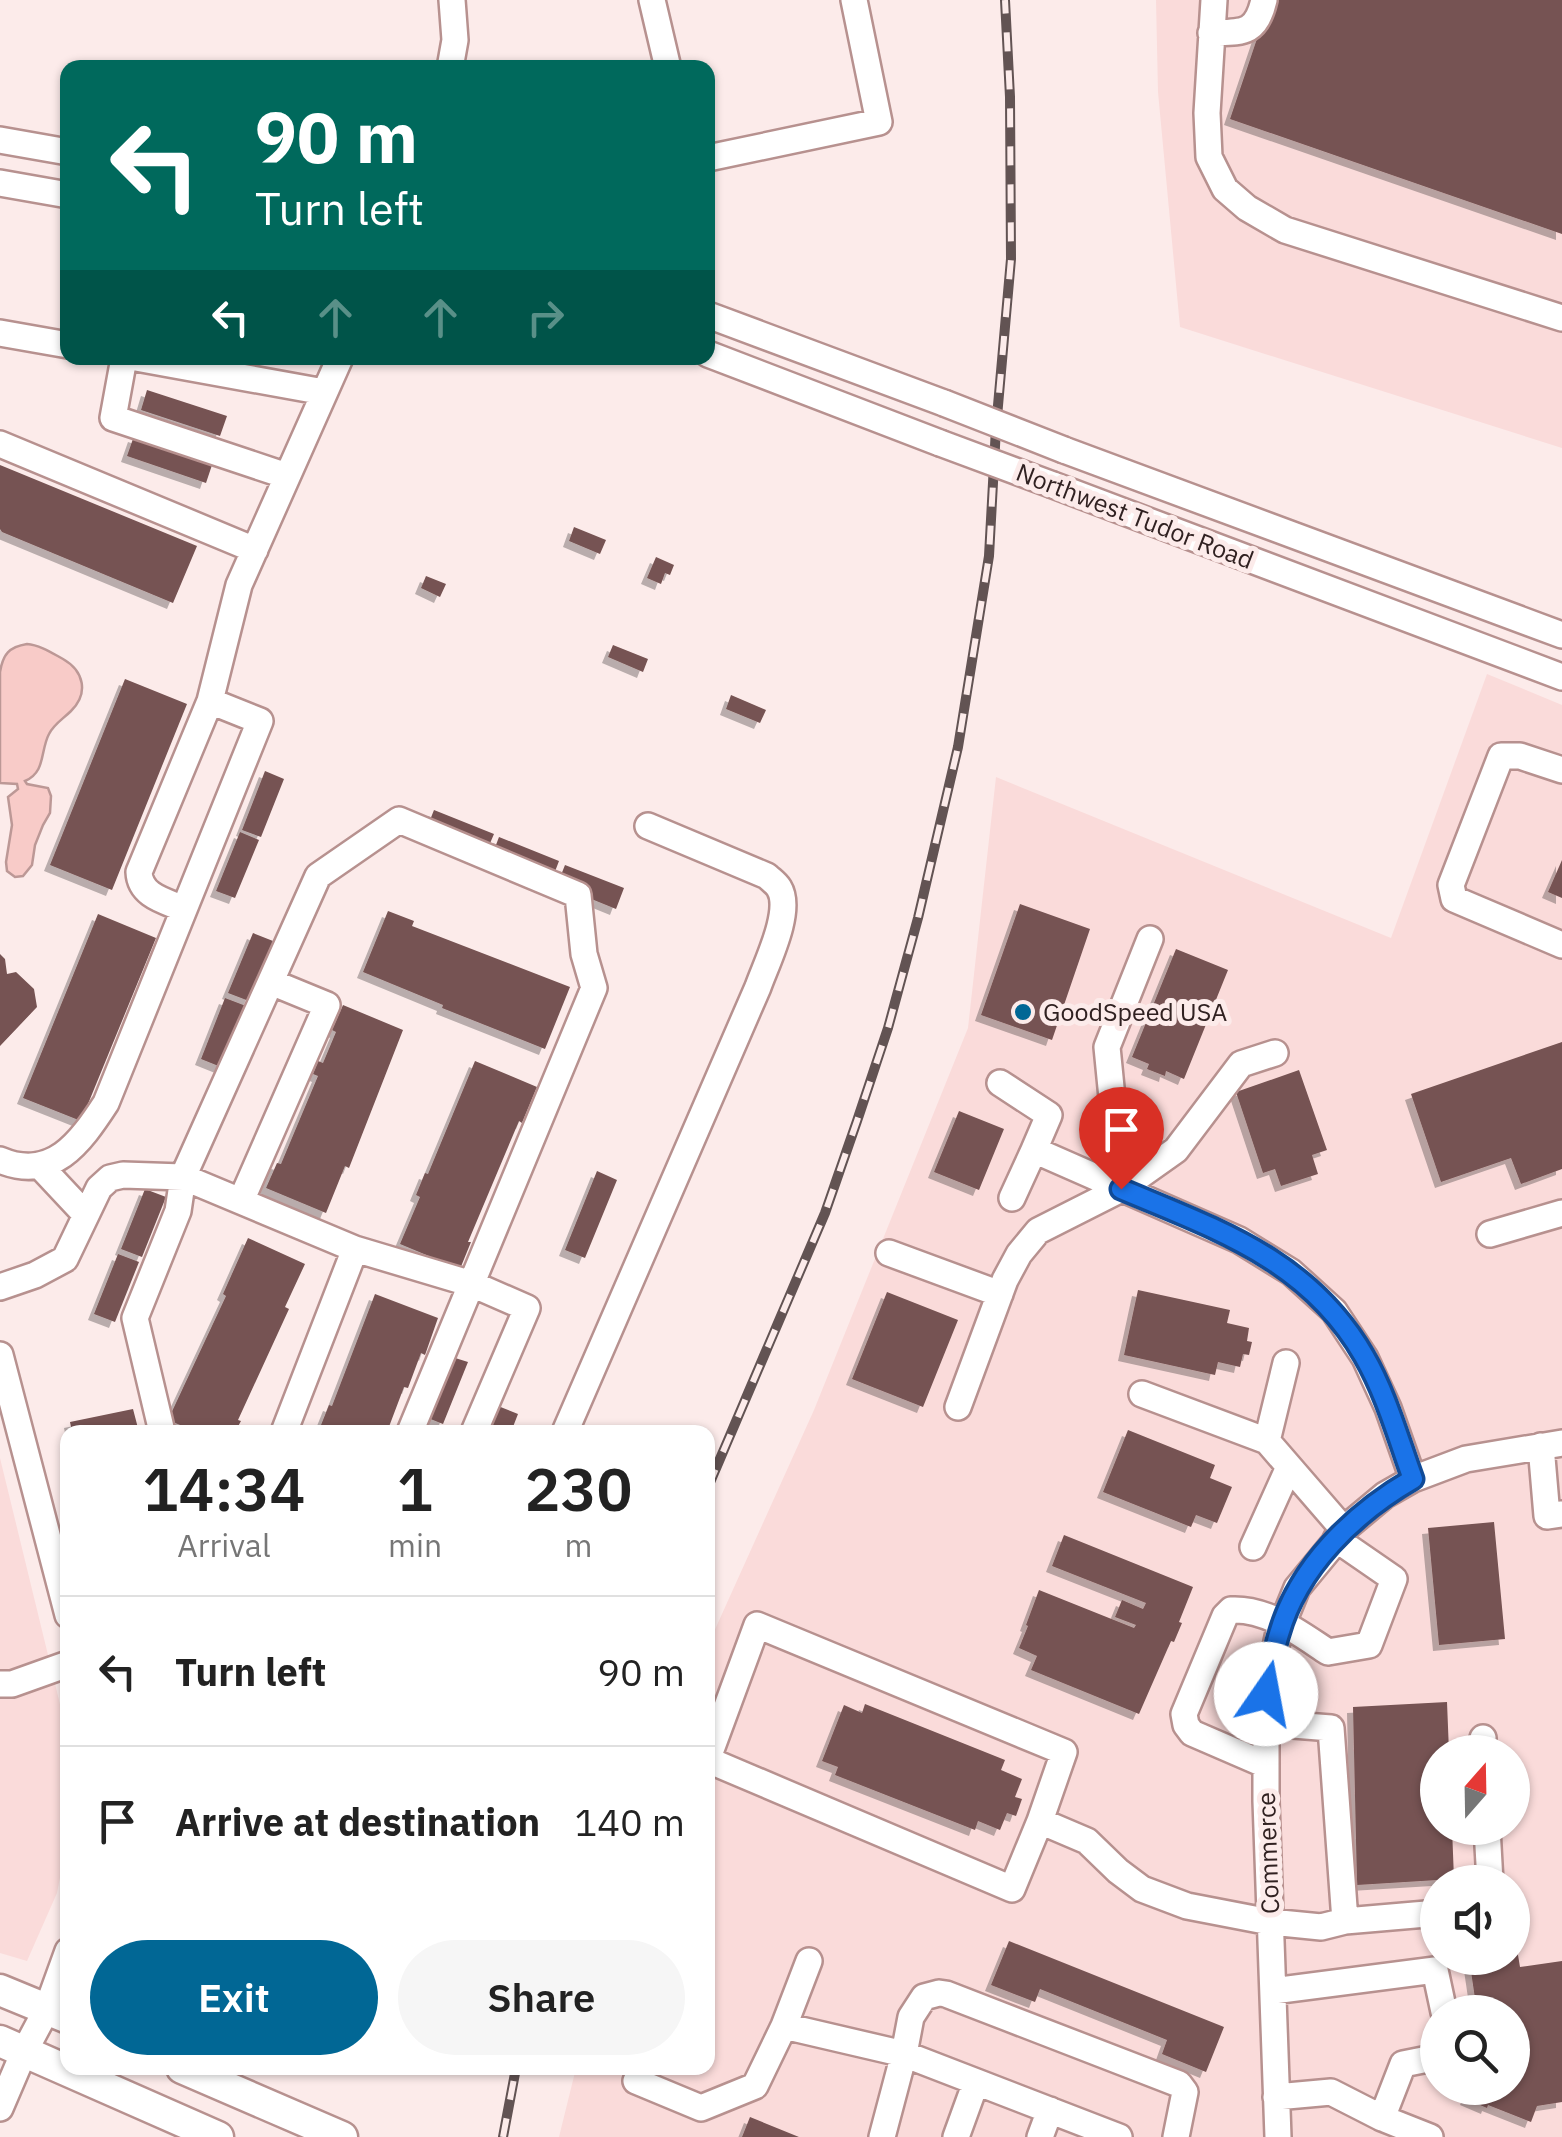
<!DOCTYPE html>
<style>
:root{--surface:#fff;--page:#f6f6f6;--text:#222;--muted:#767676;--line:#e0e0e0;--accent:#016795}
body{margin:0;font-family:"IBM Plex Sans",sans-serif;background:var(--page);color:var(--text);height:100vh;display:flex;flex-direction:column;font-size:38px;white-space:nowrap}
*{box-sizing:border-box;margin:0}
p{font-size:32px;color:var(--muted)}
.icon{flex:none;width:55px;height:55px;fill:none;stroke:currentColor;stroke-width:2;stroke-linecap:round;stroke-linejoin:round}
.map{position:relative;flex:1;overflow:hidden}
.details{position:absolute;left:60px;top:1425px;width:655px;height:650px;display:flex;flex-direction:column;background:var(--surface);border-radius:20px;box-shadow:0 2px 8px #0004}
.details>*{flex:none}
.banner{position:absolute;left:60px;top:60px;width:655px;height:305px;border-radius:20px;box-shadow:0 2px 8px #0004;background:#00695c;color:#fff;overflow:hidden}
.needle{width:65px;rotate:20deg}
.fabs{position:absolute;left:1420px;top:1735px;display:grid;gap:20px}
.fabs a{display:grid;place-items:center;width:110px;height:110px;border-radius:50%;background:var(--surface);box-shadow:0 2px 8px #0004;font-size:50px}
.pin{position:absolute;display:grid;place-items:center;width:85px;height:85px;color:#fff;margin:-102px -42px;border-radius:50% 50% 50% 0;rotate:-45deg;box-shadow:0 0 10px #0007}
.pin .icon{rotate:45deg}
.me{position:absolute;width:110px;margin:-55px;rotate:12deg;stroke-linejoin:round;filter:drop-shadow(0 0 8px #0008)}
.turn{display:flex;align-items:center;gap:35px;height:210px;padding:0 30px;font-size:45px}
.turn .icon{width:130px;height:130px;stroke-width:2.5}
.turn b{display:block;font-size:70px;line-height:85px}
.lanes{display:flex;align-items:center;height:95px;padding:0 30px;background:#0003;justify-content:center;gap:50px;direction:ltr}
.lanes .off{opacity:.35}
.eta{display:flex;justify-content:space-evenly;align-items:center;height:170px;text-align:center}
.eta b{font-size:60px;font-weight:600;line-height:70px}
.cta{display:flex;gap:20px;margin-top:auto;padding:20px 30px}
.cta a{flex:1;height:115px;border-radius:60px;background:var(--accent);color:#fff;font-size:40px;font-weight:600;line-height:115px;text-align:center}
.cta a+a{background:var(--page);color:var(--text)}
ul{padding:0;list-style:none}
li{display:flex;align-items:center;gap:30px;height:150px;padding:0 30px;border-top:2px solid var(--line)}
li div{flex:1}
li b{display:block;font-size:38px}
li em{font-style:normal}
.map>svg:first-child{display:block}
.built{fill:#fadbda;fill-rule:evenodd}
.water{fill:#f8cbc8;stroke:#bc9896;stroke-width:2.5}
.building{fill:#765352;filter:url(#shadow)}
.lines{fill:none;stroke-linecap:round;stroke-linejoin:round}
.minor-casing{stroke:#b7918f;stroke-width:30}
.major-casing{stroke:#b7918f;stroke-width:35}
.minor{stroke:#fff;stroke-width:25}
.major{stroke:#fff;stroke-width:30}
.rail-casing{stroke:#625353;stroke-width:10}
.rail{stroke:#fcebea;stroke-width:6;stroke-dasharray:19;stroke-linecap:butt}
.minor-bridge-casing{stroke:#b7918f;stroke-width:30;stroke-linecap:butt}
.minor-bridge{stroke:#fff;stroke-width:25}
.route-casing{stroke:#114b97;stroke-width:25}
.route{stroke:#1a73e8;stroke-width:18}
.poi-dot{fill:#016795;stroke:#fcebea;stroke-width:4}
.labels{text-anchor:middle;stroke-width:10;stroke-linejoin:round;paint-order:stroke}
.street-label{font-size:25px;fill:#302121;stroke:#fcebea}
.poi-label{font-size:25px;fill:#302121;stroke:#fcebea;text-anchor:start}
</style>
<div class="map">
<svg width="1562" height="2137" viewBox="0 0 1562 2137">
<defs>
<filter id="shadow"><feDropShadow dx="-6" dy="6" stdDeviation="0" flood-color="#0004"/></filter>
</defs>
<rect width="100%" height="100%" fill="#fcebea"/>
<!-- built -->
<path class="built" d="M1156,0H1562V448L1180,327L1158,92Z
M1487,674L1562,705V2137H559L576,2068H708V1645L814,1410L968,1028L996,777L1391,938ZM1438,1752H1512V1828H1438ZM1438,1882H1512V1958H1438ZM1438,2012H1512V2088H1438Z
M0,1458L68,1737L67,1842L57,1893L27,1961L0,1953Z"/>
<!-- water -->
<path class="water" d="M27,644C40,645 52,653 63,659C84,671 89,693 71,711C63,719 54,724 49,734C40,751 46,772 25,781L27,784L48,788L51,796L50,813L43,825L35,845L32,865L23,876L15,877L7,871L6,862L12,825L8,797L18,789L17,784L0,783V672C3,654 9,647 27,644Z"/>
<!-- building -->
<path class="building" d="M1270,0H1562V234L1230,119Z
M147,390L227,416L220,436L141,410Z
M134,436L213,462L206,483L127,456Z
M0,465L197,546L173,603L2,532L0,529Z
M574,527L606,540L600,554L569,541Z
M656,557L674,565L670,575L665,573L661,584L647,578Z
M426,576L446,584L440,597L421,588Z
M613,645L648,659L643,672L608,657Z
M125,679L187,704L112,890L50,865Z
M731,695L766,710L760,723L726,709Z
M265,771L284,779L261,837L242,830Z
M434,810L494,834L485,855L426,830Z
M240,832L259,840L235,898L216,891Z
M499,837L559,861L551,882L491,858Z
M1562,860V898L1548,892Z
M565,865L624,888L616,909L557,885Z
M1020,904L1090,929L1052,1040L981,1015Z
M388,911L414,921L412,926L570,987L545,1049L442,1008L443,1005L363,972Z
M98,914L156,938L81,1121L23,1098Z
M253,933L273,941L249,1001L228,993Z
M1176,949L1228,970L1184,1079L1166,1071L1165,1076L1147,1069L1149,1064L1132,1057Z
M0,954L5,959L7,974L16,972L34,989L37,1007L0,1046Z
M225,998L246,1006L221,1067L201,1059Z
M343,1005L403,1030L349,1168L345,1166L326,1213L266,1188L277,1163L281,1164L318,1076L313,1074L318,1061L323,1063L336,1032L332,1030Z
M1562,1042V1169L1521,1184L1511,1158L1441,1182L1411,1094Z
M475,1061L537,1087L522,1123L519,1121L468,1242H471L460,1269L400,1244L420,1197L416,1195L425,1173L428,1174Z
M1299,1070L1327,1150L1312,1155L1318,1174L1281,1186L1275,1169L1263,1173L1236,1092Z
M959,1111L1004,1129L979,1190L934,1172Z
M597,1171L617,1180L585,1258L565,1250Z
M145,1189L166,1197L142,1257L121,1249Z
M248,1238L305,1264L285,1307L289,1309L238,1420L241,1421L235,1432H197L168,1420L226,1296L223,1294Z
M118,1254L139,1262L115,1322L94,1314Z
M1138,1290L1230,1310L1227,1323L1249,1328L1247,1341L1252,1342L1249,1355L1243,1354L1240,1367L1218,1362L1215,1375L1124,1355Z
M887,1292L958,1320L923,1407L852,1379Z
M375,1294L438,1318L425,1355L421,1353L408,1388L404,1387L387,1432H323L319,1430L329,1405L332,1406Z
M452,1357L468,1362L443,1424L428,1418Z
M498,1406L518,1414L511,1432H488Z
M133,1409L139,1432H72L70,1422Z
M1128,1430L1215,1465L1210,1478L1232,1487L1217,1523L1196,1515L1191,1527L1103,1492Z
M1494,1522L1505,1639L1439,1645L1428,1528Z
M1064,1535L1193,1587L1179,1622L1182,1623L1174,1642L1171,1641L1139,1714L1031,1670L1037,1656L1019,1648L1028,1626L1026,1625L1039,1590L1134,1628L1136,1625L1115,1617L1122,1600L1143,1609L1146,1603L1052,1566Z
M1447,1702L1449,1752H1438V1828H1452L1454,1879L1357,1885L1353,1707Z
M865,1704L1005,1760L1001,1770L1022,1779L1015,1797L1022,1799L1016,1816L1007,1813L1000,1830L978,1821L975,1830L835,1775L838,1767L822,1761L844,1705L862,1713Z
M1009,1941L1224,2027L1206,2072L1162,2054L1167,2040L1040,1989L1035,2002L991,1985Z
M1517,1949L1520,1967L1562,1961V2102L1537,2106L1531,2122L1488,2105L1487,2108L1466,2099L1469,2092L1459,2088H1512V2012H1477L1469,1958H1512V1950Z
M750,2117L799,2137H742Z"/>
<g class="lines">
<defs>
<path id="minor" d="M652,0L668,68
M1214,0L1207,113L1209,157L1225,189L1247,208L1285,230L1562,318
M1211,33C1242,32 1256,35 1264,0
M450,68L455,40L452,0
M0,140L68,152
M708,158L879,122L854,0
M0,183L68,195
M708,315L944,403
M0,333L68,345
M708,354L940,443
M124,358L113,418L287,476
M136,358L324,392
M0,444L255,550
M1064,450L1562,635
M1053,485L1562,677
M1562,770L1520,756H1501L1451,885L1454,899L1562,945
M184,909C165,901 140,896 139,872L210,701
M1000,1083L1049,1115L1034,1150
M0,1160C52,1182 80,1143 106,1103L260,721L210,701L239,585L340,358
M40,1166L85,1214
M1121,1189L1107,1047L1150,939
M1012,1198L1034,1150L1239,1240L1291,1272L1334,1311L1365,1358L1388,1408L1413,1479
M241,1201L327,1005L271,982
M1490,1234L1562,1213
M355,1249L472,1284L527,1308L474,1432
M889,1253L1000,1294
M0,1287L35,1275L65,1259L99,1188L110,1178L123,1175L183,1177L355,1249L284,1432
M0,1355L68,1615
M1142,1394L1267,1441L1344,1530
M958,1407L1005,1280L1019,1254L1038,1231L1121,1189L1176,1150L1241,1064L1275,1053
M162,1432L135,1318L178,1211L183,1177L318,876L399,820L578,895L584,954L594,988L410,1432
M565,1432L758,987C766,964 793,911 779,888C776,883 771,880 767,876L648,826
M1267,1441L1286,1363
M1541,1446L1547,1516L1562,1514
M1253,1547L1289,1467
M0,1684H12L68,1664
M1483,1738V1752
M708,1758L757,1625L1064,1752L1040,1821L1012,1889L708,1760
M1266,1765L1192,1733L1186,1725L1184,1714L1225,1616L1231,1610C1267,1608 1299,1633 1328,1652L1369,1645L1394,1579L1336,1539
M1040,1821L1087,1841L1118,1871L1142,1889L1187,1906L1270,1922L1321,1927L1345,1921L1331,1728L1266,1723
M1487,1828L1490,1882
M1345,1921L1438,1913
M1273,1991L1435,1970L1444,2012
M784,2026L904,2054L1119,2137
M636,2081L701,2108L755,2086L784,2026L809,1961
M1276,2097L1331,2092L1382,2118L1403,2064L1438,2057
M0,2108L24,2052L47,2009L68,1951
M1382,2118L1430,2137
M882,2137L904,2054L911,2017L924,1997L939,1993L946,1994L1179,2084L1185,2092L1176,2137
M956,2137L976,2082
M1040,2137L1050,2110
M1278,2137L1266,1801V1694L1279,1632L1297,1588L1349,1525L1385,1495L1413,1479L1466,1459L1562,1443"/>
<path id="major" d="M0,1990L68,2018
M0,2041L218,2137
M182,2068L342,2137"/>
</defs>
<!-- minor casing -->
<use href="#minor" class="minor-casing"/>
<!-- major casing -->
<use href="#major" class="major-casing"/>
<!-- minor -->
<use href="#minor" class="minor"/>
<!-- major -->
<use href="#major" class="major"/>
<defs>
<path id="rail" d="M708,1487L825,1213L857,1121L888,1028L918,918L958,747L989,556L996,428L1011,259L1010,97L1005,0
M503,2137L516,2068"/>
</defs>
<!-- rail casing -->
<use href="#rail" class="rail-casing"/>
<!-- rail -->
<use href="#rail" class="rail"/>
<defs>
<path id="minor-bridge" d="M944,403L1064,450
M940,443L1053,485"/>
</defs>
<!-- minor-bridge casing -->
<use href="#minor-bridge" class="minor-bridge-casing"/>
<!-- minor-bridge -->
<use href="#minor-bridge" class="minor-bridge"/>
</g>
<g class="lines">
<defs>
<path id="route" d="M1121,1189C1218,1230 1309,1260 1364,1356C1386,1394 1398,1438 1413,1479C1354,1513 1298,1567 1279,1634C1273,1653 1270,1674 1266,1694"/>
</defs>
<!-- route casing -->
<use href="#route" class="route-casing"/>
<!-- route -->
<use href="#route" class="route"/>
</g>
<!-- markers -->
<circle class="poi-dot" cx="1023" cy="1012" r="10"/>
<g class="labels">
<!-- street labels -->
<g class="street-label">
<text transform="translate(1135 516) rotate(21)" y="9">Northwest Tudor Road</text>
<text transform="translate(1268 1853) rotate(-92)" y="9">Commerce</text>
</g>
<!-- poi labels -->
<g class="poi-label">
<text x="1043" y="1021">GoodSpeed USA</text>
</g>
</g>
</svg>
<div class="fabs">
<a><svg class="needle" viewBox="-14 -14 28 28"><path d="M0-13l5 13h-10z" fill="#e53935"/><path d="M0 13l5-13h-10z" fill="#767676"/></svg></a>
<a><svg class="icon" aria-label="sound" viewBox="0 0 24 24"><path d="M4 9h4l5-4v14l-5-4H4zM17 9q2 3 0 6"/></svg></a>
<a><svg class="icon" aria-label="search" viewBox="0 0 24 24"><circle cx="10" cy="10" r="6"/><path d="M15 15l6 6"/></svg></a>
</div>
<div class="pin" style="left:1121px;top:1189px;background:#d93025"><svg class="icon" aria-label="arrive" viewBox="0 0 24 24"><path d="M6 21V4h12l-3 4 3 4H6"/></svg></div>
<svg class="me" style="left:1266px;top:1694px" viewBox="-20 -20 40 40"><circle r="19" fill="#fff"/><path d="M0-13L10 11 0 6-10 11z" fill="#1a73e8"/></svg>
<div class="banner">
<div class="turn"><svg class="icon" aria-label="left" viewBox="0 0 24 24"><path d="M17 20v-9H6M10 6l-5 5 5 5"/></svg><div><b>90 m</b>Turn left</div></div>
<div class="lanes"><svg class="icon" aria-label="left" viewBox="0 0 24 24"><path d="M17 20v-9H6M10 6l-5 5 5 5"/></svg><svg class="icon off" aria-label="ahead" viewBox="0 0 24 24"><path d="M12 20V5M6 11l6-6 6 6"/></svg><svg class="icon off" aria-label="ahead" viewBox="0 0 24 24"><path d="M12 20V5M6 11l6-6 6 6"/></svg><svg class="icon off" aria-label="right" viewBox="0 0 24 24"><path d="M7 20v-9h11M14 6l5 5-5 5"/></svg></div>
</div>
<section class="details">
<div class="eta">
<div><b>14:34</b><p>Arrival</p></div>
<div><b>1</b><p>min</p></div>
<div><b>230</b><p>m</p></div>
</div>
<ul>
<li><svg class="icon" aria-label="left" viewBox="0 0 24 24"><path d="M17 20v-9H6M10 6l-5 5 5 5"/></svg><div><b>Turn left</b></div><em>90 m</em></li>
<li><svg class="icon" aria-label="arrive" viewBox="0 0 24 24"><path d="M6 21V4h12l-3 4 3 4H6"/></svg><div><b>Arrive at destination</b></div><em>140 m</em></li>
</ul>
<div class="cta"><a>Exit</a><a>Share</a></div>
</section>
</div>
